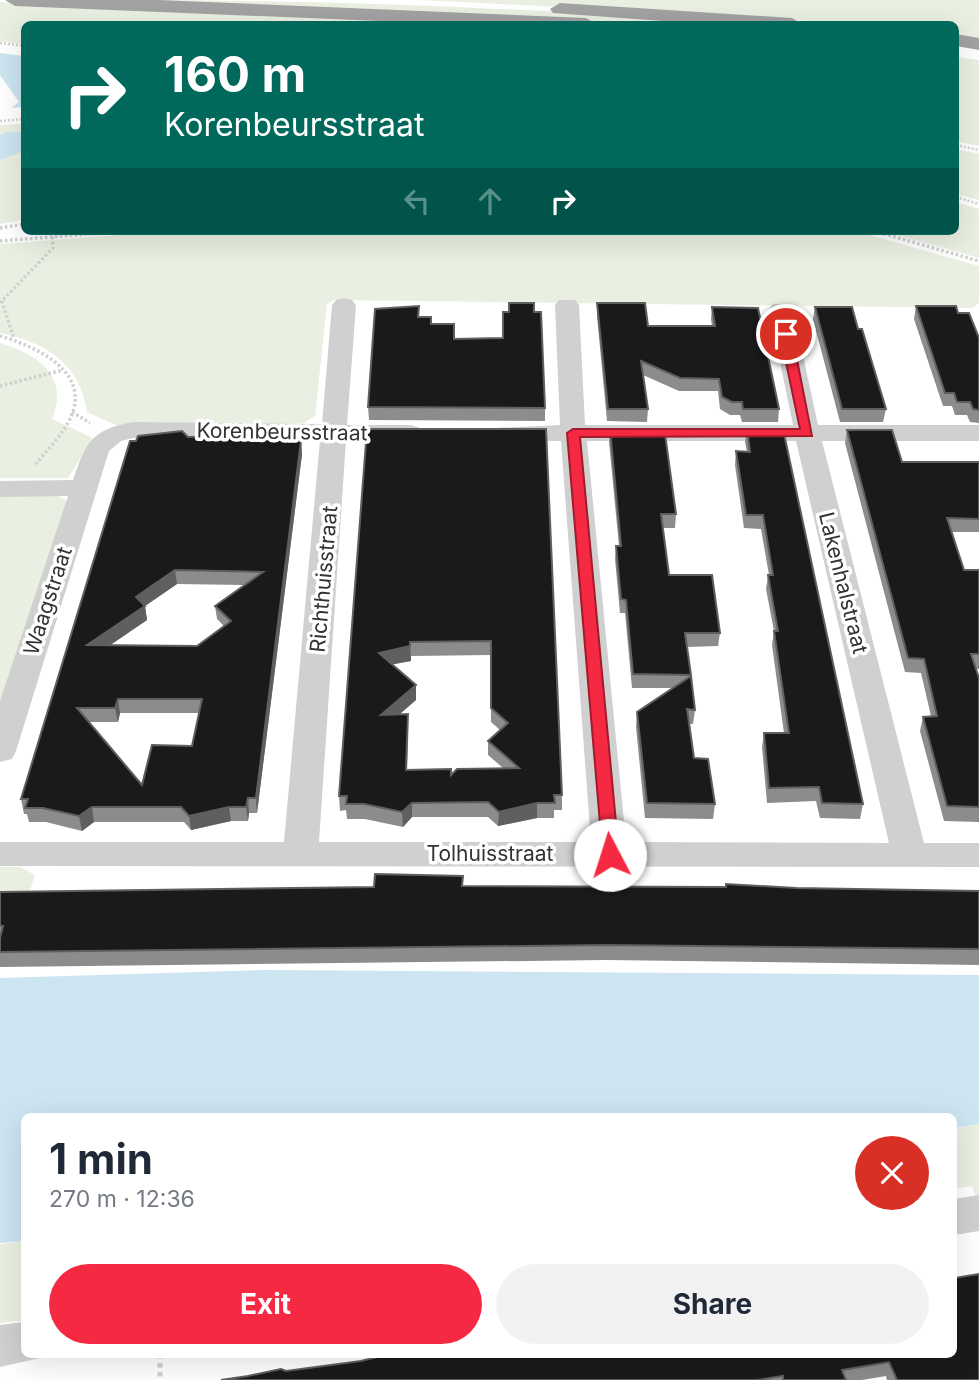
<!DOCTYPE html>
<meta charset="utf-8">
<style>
:root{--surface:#fff;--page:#f2f2f3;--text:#1f2937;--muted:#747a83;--accent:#f62943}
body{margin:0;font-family:Inter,sans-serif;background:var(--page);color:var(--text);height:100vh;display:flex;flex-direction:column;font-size:26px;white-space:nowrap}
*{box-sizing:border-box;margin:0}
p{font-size:23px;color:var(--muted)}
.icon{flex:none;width:38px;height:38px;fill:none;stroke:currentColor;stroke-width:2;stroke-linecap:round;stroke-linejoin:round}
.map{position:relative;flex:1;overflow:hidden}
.drawer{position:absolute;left:21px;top:1113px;width:936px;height:245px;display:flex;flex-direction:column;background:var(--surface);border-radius:10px;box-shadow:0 7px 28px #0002}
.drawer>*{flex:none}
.guide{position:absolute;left:21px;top:21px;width:938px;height:214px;border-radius:10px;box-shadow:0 7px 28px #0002;background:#00695c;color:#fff;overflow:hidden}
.pin{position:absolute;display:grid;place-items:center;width:60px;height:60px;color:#fff;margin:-30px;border:4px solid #fff;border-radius:50%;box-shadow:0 2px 7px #0007}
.me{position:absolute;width:77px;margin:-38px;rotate:355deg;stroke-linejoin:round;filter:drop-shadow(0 0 5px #0008)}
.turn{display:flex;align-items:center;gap:24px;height:147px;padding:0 28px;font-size:32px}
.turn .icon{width:91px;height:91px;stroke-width:2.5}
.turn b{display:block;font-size:49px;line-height:60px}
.lanes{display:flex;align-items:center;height:66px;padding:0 28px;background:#0003;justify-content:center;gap:35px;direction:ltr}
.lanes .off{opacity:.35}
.round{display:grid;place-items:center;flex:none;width:74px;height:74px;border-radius:37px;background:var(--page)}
.overview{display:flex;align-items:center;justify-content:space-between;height:119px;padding:0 28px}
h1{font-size:42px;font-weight:700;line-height:52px}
.action{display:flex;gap:14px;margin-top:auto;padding:14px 28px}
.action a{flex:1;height:80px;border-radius:42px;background:var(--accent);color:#fff;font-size:28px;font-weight:700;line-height:80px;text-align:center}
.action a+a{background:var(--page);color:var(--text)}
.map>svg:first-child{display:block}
.green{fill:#eaf0e1}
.water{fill:#cce5f1}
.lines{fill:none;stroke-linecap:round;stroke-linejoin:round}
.path-far2{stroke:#d0d0d0;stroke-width:2.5;stroke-dasharray:2 2;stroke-linecap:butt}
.path-far1{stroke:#d0d0d0;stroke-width:3.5;stroke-dasharray:2.5 2.5;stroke-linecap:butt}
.path{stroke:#d0d0d0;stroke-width:5;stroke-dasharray:4.5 4.5;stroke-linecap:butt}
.minor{fill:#d0d0d0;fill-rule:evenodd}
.trunk{fill:#a2a2a2;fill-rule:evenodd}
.wall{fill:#8c8c8c;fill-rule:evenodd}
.shaded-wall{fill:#5f5f5f}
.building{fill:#1a1a1a;stroke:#5f5f5f;stroke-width:2;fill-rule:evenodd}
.route{fill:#f62943;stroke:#a01b2c;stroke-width:2}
.labels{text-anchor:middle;stroke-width:7;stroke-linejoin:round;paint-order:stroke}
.street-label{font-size:21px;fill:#333;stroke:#fff}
</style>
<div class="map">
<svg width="979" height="1380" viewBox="0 0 979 1380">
<rect width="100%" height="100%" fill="#fff"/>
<!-- green -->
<path class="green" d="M127,0C335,0 544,9 752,24H661Z
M416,0H979V38L956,36V24C775,24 596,7 416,0Z
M0,2L490,22L536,24H24V45L0,41Z
M956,57L979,60V146L956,141Z
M24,124V220L0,224V125Z
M956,149L979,154V200L956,194Z
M956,202L979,209V258L884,231H956Z
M175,231H855L979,266V303L973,308L334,300L327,304L315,416L304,423L120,427L87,412C80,363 45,342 0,333V244Z
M0,343C38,354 70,376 52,419L93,438L68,478H0Z
M0,496H58L68,501L0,706Z
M0,867H20L35,875L24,910L0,908Z
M979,1124V1202H977L972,1186L954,1189V1128Z
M24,1241V1320L0,1323V1244Z"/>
<!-- water -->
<path class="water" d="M0,53L24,56V107L11,108L19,102L0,75Z
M6,132H24V151L0,160V135Z
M265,970L979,975V1124L954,1128V1116H24V1241L0,1243V978Z"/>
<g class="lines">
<!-- path-far2 -->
<path class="path-far2" d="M0,43L24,46
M0,121L24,119
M956,145L979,150
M956,197L979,204
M21,225L24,224"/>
<!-- path-far1 -->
<path class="path-far1" d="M0,228L24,224
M874,231L979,261
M0,241L126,231
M2,301L14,339
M0,303L53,248L52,231
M0,336C31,345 84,367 74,408C69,429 47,450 34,466
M0,386L63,370
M72,412L90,423"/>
<!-- path -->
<path class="path" d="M160,1354V1380"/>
<!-- minor -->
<path class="minor" d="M344,298L352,300L356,305L347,425H411L420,428L424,433L420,438L411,441L346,440L319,842H591L561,441H504L495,438L491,433L495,428L560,425L555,305L559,300H575L579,305L585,425H793L769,309L773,304H789L793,309L818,425H979V441H822L924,843H979V867L0,866V842H284L320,440L133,438L121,441L109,451L16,751L12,759L0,762V701L68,496L0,497V481L73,480C86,442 91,430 133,422L322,424L332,305L336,300ZM587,441H796L889,843L626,842Z
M979,1195V1231L954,1235V1199Z
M24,1322V1354H42L40,1358L0,1367V1325Z"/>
<!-- trunk -->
<path class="trunk" d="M5,0H159L586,18L596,24H451L15,6Z
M560,3L792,18L802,24H704L553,13L550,9Z
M956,34L979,38V50L956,46Z"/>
</g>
<!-- wall -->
<path class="wall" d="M597,303L648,326H712L711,319L712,307L779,409L778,422H742L740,415H730L720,409L718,391H679L643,375L648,409L647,422L607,421L597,316Z
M916,306L958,313L979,338V423L970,422L967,415H955L952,406H943L914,319Z
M815,307L858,329L886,409L883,422H840L813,319Z
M534,312L545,408V421L369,420L368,407L419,317L454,339L503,338Z
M367,429H546L562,795V810H554V818H537L498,826L488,817H412L403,827L365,819H347L346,810L340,811L339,796ZM491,655V722L500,730L488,741V755L503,768L451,775L407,770L408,729L399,715L416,700V685L392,664L411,661V656Z
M610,429L651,435L676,514L675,528H663L669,575L720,633L718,646L687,647L695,710L693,724H690L694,758L715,804L713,819L645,818L636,727L637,712L672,688H632L625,613H620L615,559L616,546H619L609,442Z
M747,429L863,804L860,819L820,818L816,801L767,803L762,747L764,733H784L772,645L774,631L766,589L768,575H769L761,529L744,528L735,465L736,451L747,452L745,442Z
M847,430L902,462H979V532H951L964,570H979V669H976L979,678V822L944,821L920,731L923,717L931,716L921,673L905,672L845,443Z
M296,436L297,441H301L302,454L257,813H249L248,821H231L191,830L184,822H94L82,831L46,822H29L27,814H24L21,799L136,441L188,437ZM177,584L244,585L215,606L217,619L224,626L197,646L110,645L147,620L145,606ZM120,713H199L192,746L142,785L89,722H118Z
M726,884L796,888L979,891V965L606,960L0,967V892L462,886L725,887Z
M954,1354L979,1380H887L886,1376L862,1380H221L398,1356Z"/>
<!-- shaded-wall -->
<path class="shaded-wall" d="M301,441L302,454L257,813L256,798Z
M175,570L177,584L145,606L147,620L90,659L87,645L136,597Z
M410,642L411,661L379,667V653Z
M416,685V700L382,729L381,715Z
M118,699L120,713L118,722L115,708Z
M248,798L249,813L248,821L246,807Z
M412,803V817L403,827L402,812Z
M537,803V818L498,826L499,812Z
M92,807L94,822L82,831L79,816Z
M229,807L231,821L191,830L189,816Z"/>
<!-- building -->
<path class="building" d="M509,303H534V312H541L545,408L368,407L375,309L419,306L418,317H431V324H454V339L503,338V312H509Z
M597,303H645L648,326H715L712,307L758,308L779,409H743L742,402H732L722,397L719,379L680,378L641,361L648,409H608Z
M916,306H956L958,313H969L979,338V410L973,409L970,402H957L954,393H945Z
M815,307H852L858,329H862L886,409H842Z
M367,429H546L562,795H554L555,803H537L499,812L488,802L412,803L402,812L364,804H346L347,796H339ZM491,641V708L508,723L488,741L519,768L457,769L451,775V769L406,770L408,714L381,715L416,685L379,653L410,646V642Z
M610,429H650L651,435L665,434L676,514H661L669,575H712L720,633H685L691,675L633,674L626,600L621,599L616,546H621Z
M747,429H783L863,804L822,803L819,787L769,788L764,733H789L774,631H778L768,575H773L763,515H746L736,451L750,452Z
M847,430H892L902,462H979V519L947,518L964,570H979V654H971L979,678V807L947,806L923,717L937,716L924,659L908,658Z
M182,431L188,437L246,436L254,431L296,436V441H301L256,798H248L246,807H229L189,816L181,807H92L79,816L43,808H25L28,799H21L130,441H136L138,436ZM175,570L263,572L215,606L231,621L197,646L87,645L145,606L136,597ZM118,699H202L192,746L152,745L142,785L77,708H115Z
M691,676L695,710L687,709L694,758L708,759L715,804L647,803L637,712Z
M375,874L463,876L462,886L726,887V884L796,888L979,891V949L607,945L0,952V938L3,926H0V892L374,887Z
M979,1274V1380H897L889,1362L842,1370L846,1380H783V1376L757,1380H221L248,1376L281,1369L286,1371L361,1361L390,1354L398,1356L413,1354H954V1278Z"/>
<!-- route -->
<path class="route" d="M786,330L792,334L812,436L580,437L619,855L616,859H603L567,433L573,429H800L780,334Z"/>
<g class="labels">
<!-- street labels -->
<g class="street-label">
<text transform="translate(282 432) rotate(1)" y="7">Korenbeursstraat</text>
<text transform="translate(324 579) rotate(-85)" y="7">Richthuisstraat</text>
<text transform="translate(843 583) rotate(76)" y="7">Lakenhalstraat</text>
<text transform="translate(48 601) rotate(-72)" y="7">Waagstraat</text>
<text x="490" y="861">Tolhuisstraat</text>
</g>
</g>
</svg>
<div class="pin" style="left:786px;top:334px;background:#d93025"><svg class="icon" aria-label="arrive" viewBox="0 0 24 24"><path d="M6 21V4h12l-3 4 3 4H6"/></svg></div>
<svg class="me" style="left:610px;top:855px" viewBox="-20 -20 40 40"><circle r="19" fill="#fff"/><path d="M0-13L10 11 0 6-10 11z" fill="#f62943"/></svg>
<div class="guide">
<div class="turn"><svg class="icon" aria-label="right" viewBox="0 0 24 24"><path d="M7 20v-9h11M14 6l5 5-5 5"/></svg><div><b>160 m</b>Korenbeursstraat</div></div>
<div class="lanes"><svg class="icon off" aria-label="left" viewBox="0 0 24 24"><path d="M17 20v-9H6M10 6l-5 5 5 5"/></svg><svg class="icon off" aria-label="ahead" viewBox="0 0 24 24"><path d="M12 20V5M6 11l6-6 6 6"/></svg><svg class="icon" aria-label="right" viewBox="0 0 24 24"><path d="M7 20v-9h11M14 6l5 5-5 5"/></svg></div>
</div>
<section class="drawer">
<div class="overview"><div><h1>1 min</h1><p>270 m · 12:36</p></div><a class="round" style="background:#d93025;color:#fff"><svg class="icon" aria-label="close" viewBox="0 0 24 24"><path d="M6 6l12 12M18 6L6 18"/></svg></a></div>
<div class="action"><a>Exit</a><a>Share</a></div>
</section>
</div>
